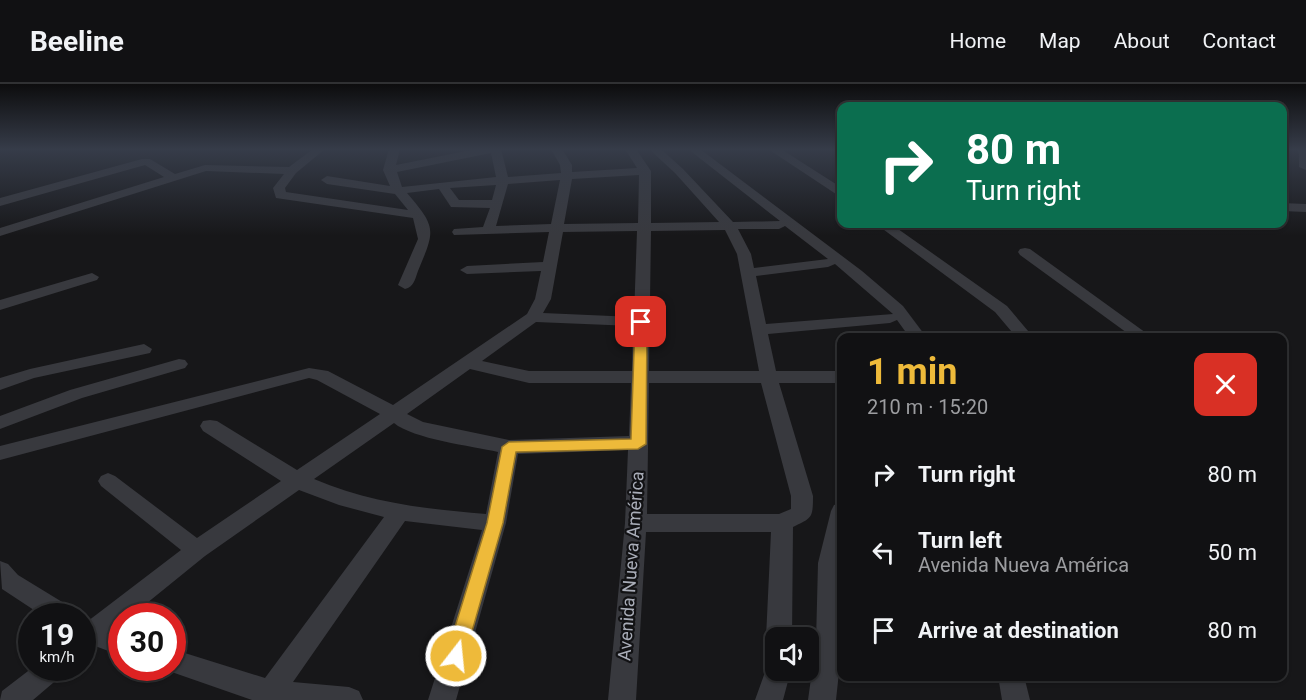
<!DOCTYPE html>
<meta charset="utf-8">
<style>
:root{--surface:#111113;--page:#1e1f21;--text:#f1f3f6;--muted:#9c9da0;--line:#303133;--accent:#eeba3a}
body{margin:0;font-family:Roboto,sans-serif;background:var(--page);color:var(--text);height:100vh;display:flex;flex-direction:column;font-size:22px;white-space:nowrap}
*{box-sizing:border-box;margin:0}
p{font-size:20px;color:var(--muted)}
.icon{flex:none;width:33px;height:33px;fill:none;stroke:currentColor;stroke-width:2;stroke-linecap:round;stroke-linejoin:round}
.map{position:relative;flex:1;overflow:hidden}
.panel{position:absolute;left:837px;top:249px;width:450px;height:348px;display:flex;flex-direction:column;background:var(--surface);border-radius:12px;box-shadow:0 2px 4px #0004,0 0 0 2px var(--line)}
.panel>*{flex:none}
.banner{position:absolute;left:837px;top:18px;width:450px;height:126px;border-radius:12px;box-shadow:0 2px 4px #0004,0 0 0 2px var(--line);background:#0b6e4f;color:#fff;overflow:hidden}
.buttons{position:absolute;left:765px;top:543px;display:grid;gap:12px}
.buttons a{display:grid;place-items:center;width:54px;height:54px;border-radius:12px;background:var(--surface);box-shadow:0 2px 4px #0004,0 0 0 2px var(--line);font-size:30px}
.speed{position:absolute;left:18px;top:519px;display:flex;gap:12px;font-size:30px;font-weight:700;text-align:center}
.speed>*{display:grid;place-content:center;width:78px;height:78px;border-radius:50%;background:var(--surface);box-shadow:0 2px 4px #0004,0 0 0 2px var(--line);line-height:1}
.speed small{font-size:15px;font-weight:400}
.speed .limit{border:9px solid #d22;background:#fff;color:#111}
.pin{position:absolute;display:grid;place-items:center;width:51px;height:51px;color:#fff;margin:-26px;border-radius:12px;box-shadow:0 3px 9px #0006}
.me{position:absolute;width:66px;margin:-33px;rotate:16deg;stroke-linejoin:round;filter:drop-shadow(0 0 4px #0008)}
.turn{display:flex;align-items:center;gap:21px;height:126px;padding:0 30px;font-size:27px}
.turn .icon{width:78px;height:78px;stroke-width:2.5}
.turn b{display:block;font-size:42px;line-height:51px}
.round{display:grid;place-items:center;flex:none;width:63px;height:63px;border-radius:12px;background:var(--page)}
.headline{display:flex;align-items:center;justify-content:space-between;height:102px;padding:0 30px}
h1{font-size:36px;font-weight:700;line-height:45px;color:var(--accent)}
ul{padding:0;list-style:none}
li{display:flex;align-items:center;gap:18px;height:78px;padding:0 30px}
li div{flex:1}
li b{display:block;font-size:22px}
li em{font-style:normal}
header{display:flex;align-items:center;gap:36px;box-sizing:border-box;height:84px;padding:0 30px;background:var(--surface);border-bottom:2px solid var(--line)}
header strong{font-size:28px}
nav{display:flex;gap:33px;margin-inline-start:auto;font-size:21px}
.map>svg:first-child{display:block}
.lines{fill:none;stroke-linecap:round;stroke-linejoin:round}
.minor{fill:#38393e;fill-rule:evenodd}
.route{fill:#eeba3a;stroke:#9b7926;stroke-width:1.5}
.labels{text-anchor:middle;stroke-width:4.5;stroke-linejoin:round;paint-order:stroke}
.street-label{font-size:18px;fill:#a9adb8;stroke:#121214}
</style>
<header>
<strong>Beeline</strong>
<nav><a>Home</a><a>Map</a><a>About</a><a>Contact</a></nav>
</header>
<div class="map">
<svg width="1306" height="616" viewBox="0 0 1306 616">
<rect width="100%" height="100%" fill="#171719"/>
<g class="lines">
<!-- minor -->
<path class="minor" d="M313,65H325L296,89L285,104L286,108L408,126L395,110L327,100L321,96L327,92L390,102L383,86L389,65H400L396,81L476,65H501L508,93L561,89L560,81L551,65H562L572,81V88L637,84L625,65H636L651,87V139L719,138L675,89L649,65H661L683,85L733,138L780,137L688,65H700L862,187L903,222L927,254H910L897,236L890,239L768,250L776,287H842V299H779L813,412C813,434 812,434 793,443L792,554H776V564L770,562L766,554L771,448H646L636,616H608L625,439L628,366L518,370L506,439L456,616H428L482,446L405,437L293,598L349,603L359,607L363,616H252L163,585L162,584H172V565L265,594L384,433L339,421L299,406L205,472L131,532H122V540L114,547L122,549V572L95,562L82,568V536L88,537L181,466L101,402L98,397L101,392L108,389L115,392L197,454L281,397L203,347L200,342L203,337L210,336L217,337L297,386L380,330L317,296L309,294L0,376V362L309,284L328,287L393,321L527,230L535,215L541,187L467,190L460,186L467,182L543,178L549,148L454,151L452,148L454,145L483,143L490,124L451,123L439,105L407,109C437,144 435,146 418,187C415,195 414,203 405,205L398,201L418,155L413,134L276,114L273,104L284,90L206,87L0,152V144L164,93L145,81L0,122V114L142,75H150L175,90L205,81L289,83ZM491,69L496,93L402,103L397,88ZM639,91L638,139L564,140L572,95ZM560,96L551,140L496,142L508,100ZM496,101L492,116H459L450,104ZM785,142L828,175L754,184L751,170L738,145H779ZM725,146L737,170L759,287H649L651,147ZM637,147L634,233L543,229L551,215L563,148ZM835,180L893,230L766,240L756,192L828,183ZM536,238L633,242L632,287H529L482,277ZM470,285L529,299H631L629,352L509,356L423,338L407,330ZM649,299H761L791,412V425L779,430H647ZM394,339C413,355 472,362 498,368L486,430C427,425 369,419 314,395Z
M768,65H781L842,104V114Z
M1296,65H1306V86L1299,83V70Z
M1282,119L1306,120V128L1282,127Z
M876,140H891L1007,222L1034,254H1017L995,228Z
M1025,164L1030,165L1153,254H1134L1020,171L1018,168L1020,165Z
M92,189L99,193L97,196L0,226V216Z
M144,260L152,265L150,269L34,294L0,306V294L30,285Z
M179,275L185,276L188,280L185,284L82,314L0,345V332L70,306Z
M842,419V560L836,616H808L816,558L818,479L831,427L834,421Z
M0,477L8,480L18,491L72,524L75,532H43L2,505Z
M776,575V586H791L783,616H755L769,577Z
M32,584H64L60,593L33,616H0L2,607Z
M998,592H1024L1030,616H1002Z"/>
</g>
<!-- sky -->
<linearGradient id="sky" x2="0" y2="1"><stop stop-color="#0d0d0e"/><stop offset="0.43" stop-color="#363c49"/><stop offset="1" stop-color="#363c49" stop-opacity="0"/></linearGradient>
<rect width="1306" height="152" fill="url(#sky)"/>
<!-- route -->
<path class="route" d="M641,234L647,238L646,360L638,365L516,368L503,439L465,572L462,578L456,581L449,578L446,572L487,439L502,363L509,358L631,355L635,238Z"/>
<g class="labels">
<!-- street labels -->
<g class="street-label">
<text transform="translate(631 482) rotate(-86)" y="6">Avenida Nueva América</text>
</g>
</g>
</svg>
<div class="buttons">
<a><svg class="icon" aria-label="sound" viewBox="0 0 24 24"><path d="M4 9h4l5-4v14l-5-4H4zM17 9q2 3 0 6"/></svg></a>
</div>
<div class="speed"><div>19<small>km/h</small></div><div class="limit">30</div></div>
<div class="pin" style="left:641px;top:238px;background:#d93025"><svg class="icon" aria-label="arrive" viewBox="0 0 24 24"><path d="M6 21V4h12l-3 4 3 4H6"/></svg></div>
<svg class="me" style="left:456px;top:572px" viewBox="-20 -20 40 40"><circle r="17" fill="#eeba3a" stroke="#fff" stroke-width="3"/><path d="M0-11L8 9 0 5-8 9z" fill="#fff"/></svg>
<div class="banner">
<div class="turn"><svg class="icon" aria-label="right" viewBox="0 0 24 24"><path d="M7 20v-9h11M14 6l5 5-5 5"/></svg><div><b>80 m</b>Turn right</div></div>
</div>
<section class="panel">
<div class="headline"><div><h1>1 min</h1><p>210 m · 15:20</p></div><a class="round" style="background:#d93025;color:#fff"><svg class="icon" aria-label="close" viewBox="0 0 24 24"><path d="M6 6l12 12M18 6L6 18"/></svg></a></div>
<ul>
<li><svg class="icon" aria-label="right" viewBox="0 0 24 24"><path d="M7 20v-9h11M14 6l5 5-5 5"/></svg><div><b>Turn right</b></div><em>80 m</em></li>
<li><svg class="icon" aria-label="left" viewBox="0 0 24 24"><path d="M17 20v-9H6M10 6l-5 5 5 5"/></svg><div><b>Turn left</b><p>Avenida Nueva América</p></div><em>50 m</em></li>
<li><svg class="icon" aria-label="arrive" viewBox="0 0 24 24"><path d="M6 21V4h12l-3 4 3 4H6"/></svg><div><b>Arrive at destination</b></div><em>80 m</em></li>
</ul>
</section>
</div>
